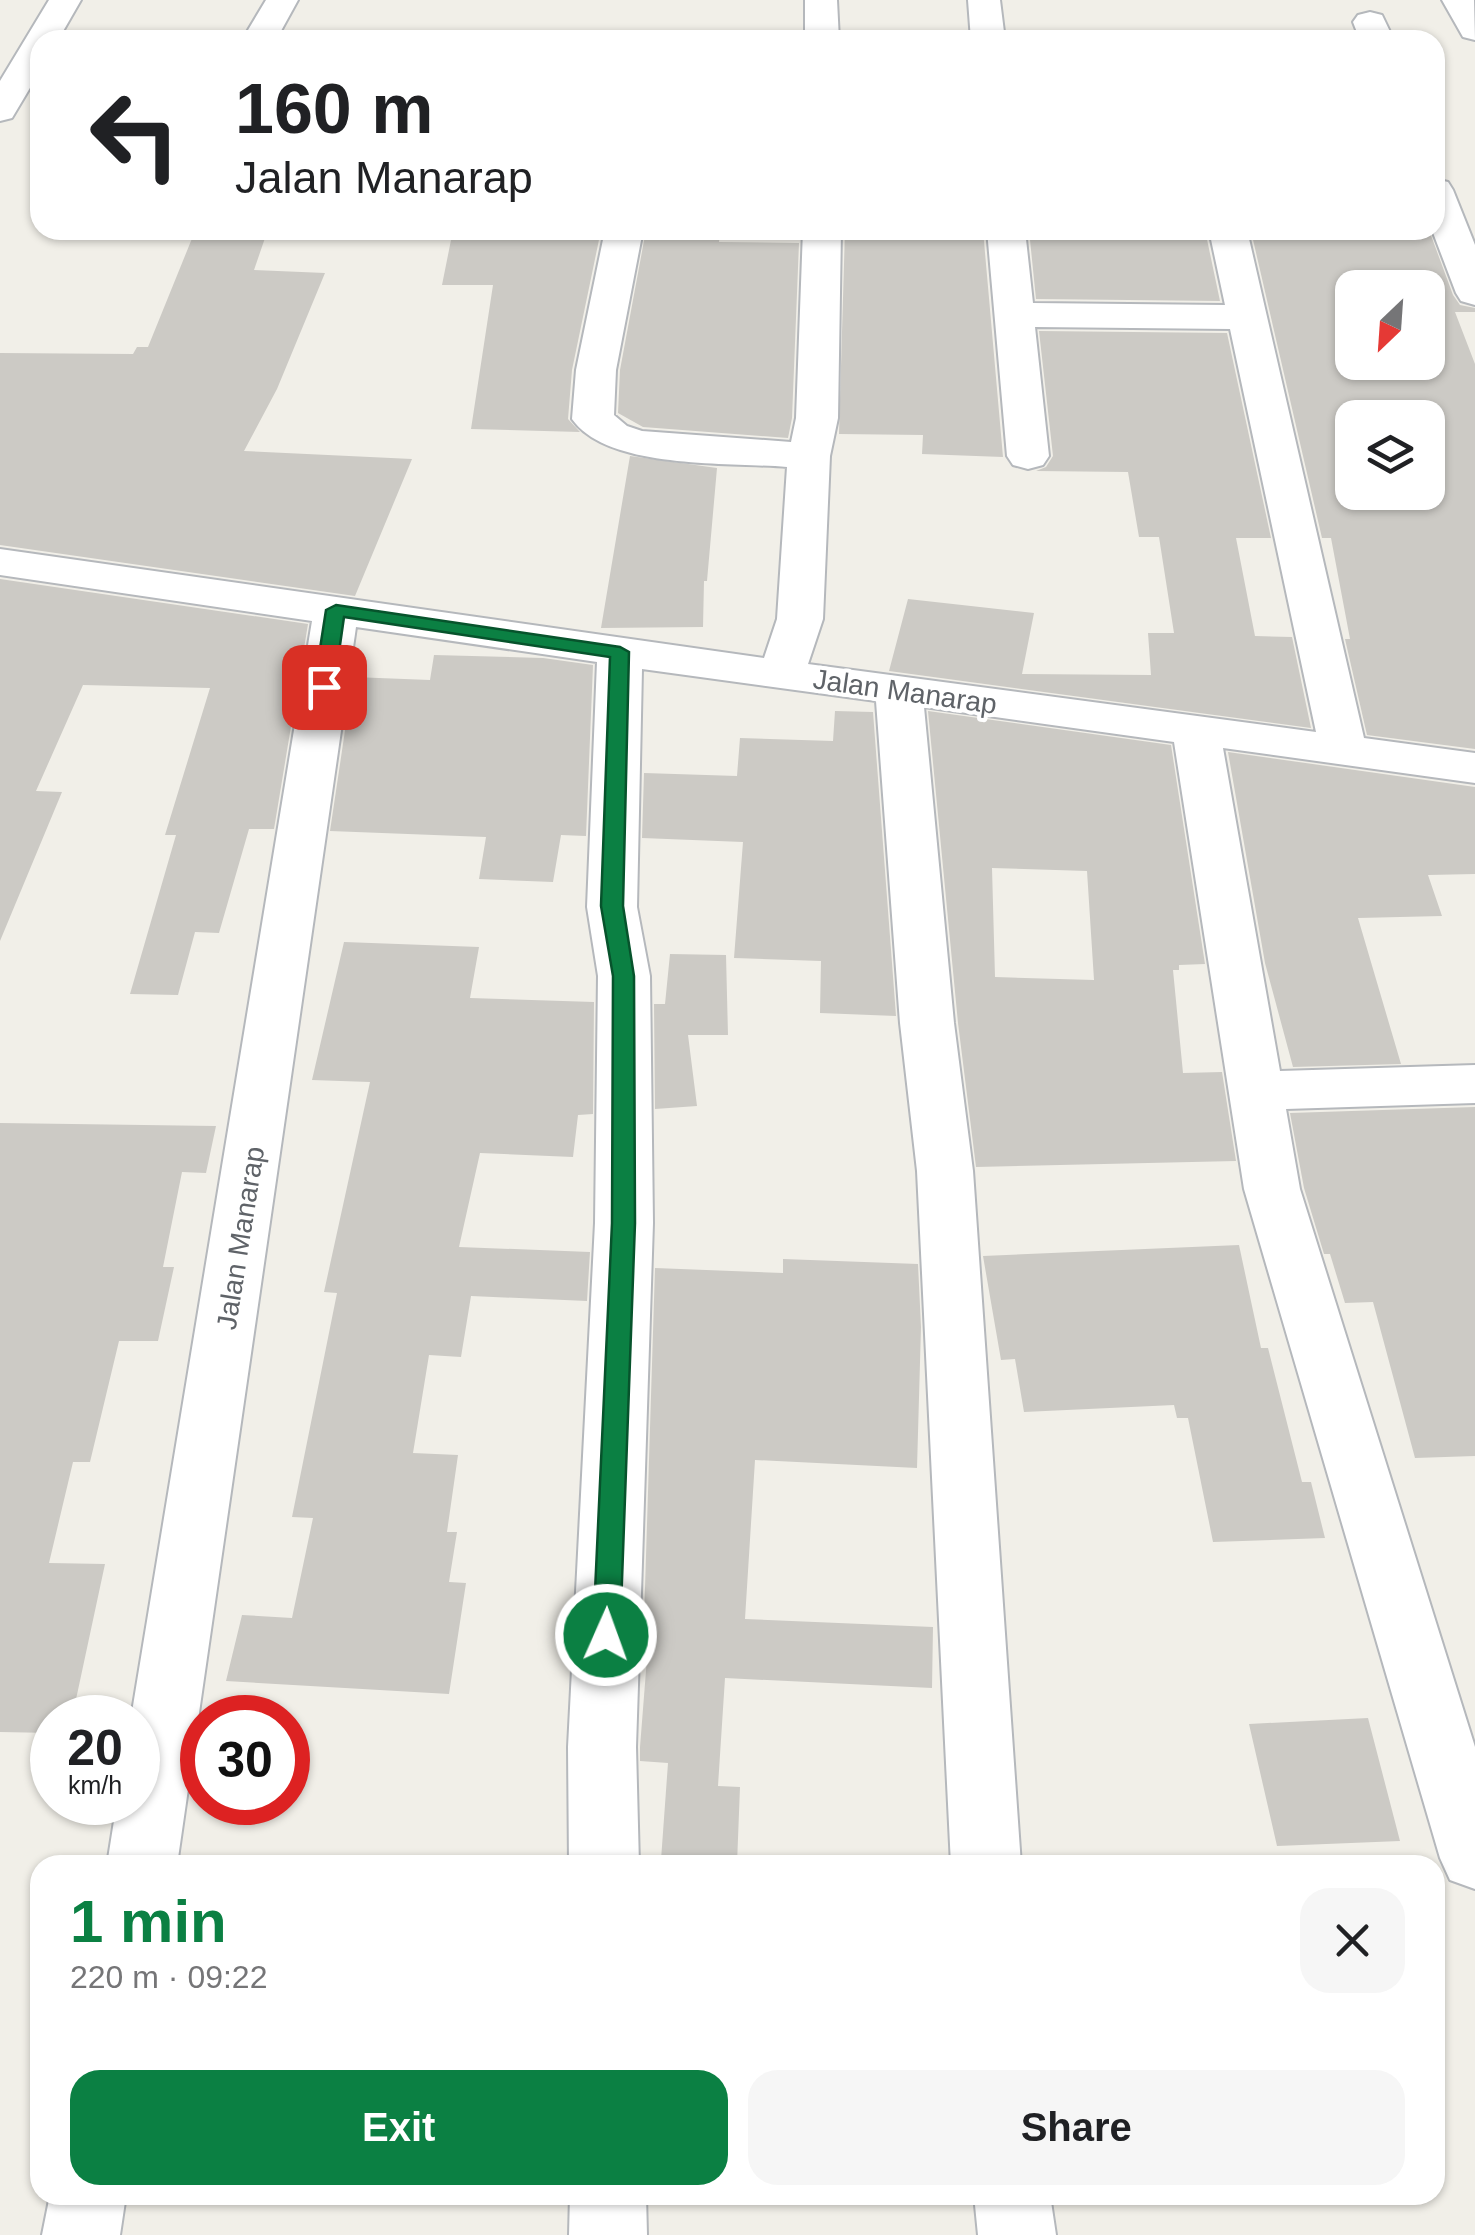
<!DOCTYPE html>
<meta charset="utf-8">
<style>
:root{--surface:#fff;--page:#f6f6f6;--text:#202124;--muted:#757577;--accent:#0b8043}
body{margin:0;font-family:Arial,sans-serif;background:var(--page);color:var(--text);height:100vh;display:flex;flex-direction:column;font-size:38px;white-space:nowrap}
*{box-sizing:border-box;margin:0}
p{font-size:32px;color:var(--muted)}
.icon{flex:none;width:55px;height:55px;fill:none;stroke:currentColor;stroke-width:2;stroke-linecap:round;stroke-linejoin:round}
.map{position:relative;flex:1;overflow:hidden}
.details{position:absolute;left:30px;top:1855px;width:1415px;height:350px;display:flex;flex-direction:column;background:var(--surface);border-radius:30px;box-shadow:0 2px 8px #0004}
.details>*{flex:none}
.guide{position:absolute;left:30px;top:30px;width:1415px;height:210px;border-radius:30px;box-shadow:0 2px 8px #0004;background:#fff;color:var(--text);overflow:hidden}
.needle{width:65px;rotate:205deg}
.buttons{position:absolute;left:1335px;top:270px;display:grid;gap:20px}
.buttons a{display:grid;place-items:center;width:110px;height:110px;border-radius:20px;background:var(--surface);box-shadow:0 2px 8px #0004;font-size:50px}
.speed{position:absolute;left:30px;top:1695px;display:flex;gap:20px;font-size:50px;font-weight:700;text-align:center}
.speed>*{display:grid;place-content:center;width:130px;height:130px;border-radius:50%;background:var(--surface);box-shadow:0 2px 8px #0004;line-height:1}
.speed small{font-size:25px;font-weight:400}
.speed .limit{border:15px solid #d22;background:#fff;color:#111}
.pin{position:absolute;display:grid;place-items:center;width:85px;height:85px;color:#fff;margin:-42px;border-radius:20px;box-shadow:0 5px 15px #0006}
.me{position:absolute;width:110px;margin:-55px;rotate:2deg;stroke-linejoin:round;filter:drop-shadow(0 0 8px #0008)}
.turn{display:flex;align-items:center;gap:35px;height:210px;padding:0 40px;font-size:45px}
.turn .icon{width:130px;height:130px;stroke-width:2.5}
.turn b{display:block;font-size:70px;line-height:85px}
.round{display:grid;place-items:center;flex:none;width:105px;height:105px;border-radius:30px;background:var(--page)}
.head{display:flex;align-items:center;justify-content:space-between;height:170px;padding:0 40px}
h1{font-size:60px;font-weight:800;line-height:75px;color:var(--accent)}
.cta{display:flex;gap:20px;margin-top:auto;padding:20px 40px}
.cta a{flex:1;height:115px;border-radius:30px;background:var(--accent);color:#fff;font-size:40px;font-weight:800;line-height:115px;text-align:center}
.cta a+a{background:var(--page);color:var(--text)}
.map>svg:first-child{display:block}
.building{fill:#cccac5;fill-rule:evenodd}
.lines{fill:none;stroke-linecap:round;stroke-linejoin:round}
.street-casing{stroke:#b5b8bc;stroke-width:4}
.street{fill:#fff;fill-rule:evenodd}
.route{fill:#0b8043;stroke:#07532c;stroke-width:2.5}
.labels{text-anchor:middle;stroke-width:8;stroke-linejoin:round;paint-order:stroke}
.street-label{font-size:28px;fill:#5f6368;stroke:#fff}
</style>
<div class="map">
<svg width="1475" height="2235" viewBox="0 0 1475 2235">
<rect width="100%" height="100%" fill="#f1efe8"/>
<!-- building -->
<path class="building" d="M453,230H601L572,370L568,419L580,432L471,429L493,285H442Z
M646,230H720L719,242L799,243L792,418L788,438L643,427L618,413L620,370Z
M845,230H983L1003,457L922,454L923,435L839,434Z
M1029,230H1205L1220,301L1036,299Z
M1429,230L1453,295L1460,305L1475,308V312H1455L1475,364V749L1367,735L1345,639H1350L1331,538H1322L1251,231ZM1352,288H1428V362H1352ZM1352,418H1428V492H1352Z
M193,236L265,238L254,270L325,273L277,389L244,451L412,459L355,596L0,545V353L133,354L137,347H148Z
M1039,331L1227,333L1271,538H1236L1255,636L1292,637L1311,728L889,671L908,599L1034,613L1022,674L1151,675L1148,633H1174L1159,537H1139L1128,472L1036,471L1046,467L1053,456Z
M630,456L717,468L707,581H704L703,627L601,628Z
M0,579L308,624L274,829H249L219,933L195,932L178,995L130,994L176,835H165L210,688L83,685L36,791L62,792L0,941Z
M434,655L543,658L593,665L586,836L561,835L553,882L479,879L486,837L330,831L353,677L430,680Z
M835,711L873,712L896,1016L820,1013L821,961L734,958L743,842L642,838L644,773L737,776L740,738L833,741Z
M928,711L1171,745L1205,964L1179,965V970H1173L1183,1073L1222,1072L1236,1161L976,1167L958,1023ZM992,868L1087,871L1094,980L995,977Z
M1228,752L1475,787V874L1428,875L1442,916L1358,918L1401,1064L1293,1067L1265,963Z
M344,942L479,947L470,998L594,1002L593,1114L578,1115L573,1157L480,1153L459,1247L590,1252L587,1301L471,1296L461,1357L429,1355L413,1453L458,1455L447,1532H457L449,1582L466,1583L449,1694L226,1681L242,1615L292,1618L313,1518L292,1517L337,1293L324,1292L370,1082L312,1080Z
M670,954L726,955L728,1035H688L697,1106L655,1109L654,1004H665Z
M1475,1107V1456L1415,1458L1373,1302L1345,1303L1330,1254H1324L1304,1188L1290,1113Z
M0,1123L216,1126L206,1173L182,1172L163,1267H174L158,1341H119L90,1462H73L49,1563L105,1564L72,1718H52V1733L0,1732Z
M1239,1245L1261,1348H1268L1302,1482H1311L1325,1538L1213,1542L1188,1418H1177L1174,1405L1024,1412L1015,1359L1001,1360L983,1256Z
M783,1259L918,1264L921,1327L917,1468L755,1460L745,1619L933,1627L932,1688L725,1678L718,1786L740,1787L737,1864L661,1860L668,1763L640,1761V1747L650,1620H644L655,1268L783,1273Z
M1368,1718L1400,1841L1277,1846L1249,1724Z"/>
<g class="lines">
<defs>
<path id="street" d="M49,0H81L58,40H40V71L12,118L0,121V81Z
M266,0H298L276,40H242Z
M805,0H837L839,40H805Z
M968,0H1000L1005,40H971Z
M1442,0H1474L1475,40L1463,37Z
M1370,12L1382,15L1394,40H1360L1353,22L1358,15Z
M1435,179L1448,182L1453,190L1475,245V305L1461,301L1456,293L1432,230H1435Z
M605,230H643L616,370L614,415L627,426L642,431L791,442L796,418L803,230H841L838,418L830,456L823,619L808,664L1316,732L1230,329L1035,327L1049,456L1043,465L1028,469L1013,465L1007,456L987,230H1025L1033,303L1225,305L1209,230H1247L1364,738L1475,753V783L1223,748L1280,1071L1475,1065V1103L1286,1109L1300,1189L1475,1747V1889L1450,1880L1440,1858L1244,1189L1174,742L924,707L954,1023L973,1171L1021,1865H951L917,1171L900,1023L876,701L642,669L637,907L650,976L653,1223L636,1747L639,1865H569L568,1747L595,1223L598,976L587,907L597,662L356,627L177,1865H107L117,1802H138V1718H131L312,621L0,575V549L764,658L777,619L787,467C729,462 608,470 572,419L576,370Z
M50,2195H126L120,2235H42Z
M570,2195H646L647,2235H569Z
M974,2195H1050L1056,2235H978Z"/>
</defs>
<!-- street casing -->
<use href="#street" class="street-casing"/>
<!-- street -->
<use href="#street" class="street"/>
</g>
<!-- route -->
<path class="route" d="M336,605L620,647L629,652L623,906L634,976L635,1223L620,1635L616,1643L606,1646L597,1643L593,1635L612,1223L613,976L601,906L610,657L344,617L334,687L324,693L314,687L326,610Z"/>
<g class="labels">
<!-- street labels -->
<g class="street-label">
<text transform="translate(905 691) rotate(8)" y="10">Jalan Manarap</text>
<text transform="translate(240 1238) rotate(-81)" y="10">Jalan Manarap</text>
</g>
</g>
</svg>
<div class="buttons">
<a><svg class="needle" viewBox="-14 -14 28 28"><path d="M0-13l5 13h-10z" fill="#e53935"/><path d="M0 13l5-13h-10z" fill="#757577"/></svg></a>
<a><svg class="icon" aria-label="layers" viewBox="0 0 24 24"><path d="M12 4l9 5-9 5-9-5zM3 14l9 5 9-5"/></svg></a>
</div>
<div class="speed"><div>20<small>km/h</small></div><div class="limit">30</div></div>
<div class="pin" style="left:324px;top:687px;background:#d93025"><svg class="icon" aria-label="arrive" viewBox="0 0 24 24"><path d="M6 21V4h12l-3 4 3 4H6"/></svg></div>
<svg class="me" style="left:606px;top:1635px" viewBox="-20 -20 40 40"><circle r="17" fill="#0b8043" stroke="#fff" stroke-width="3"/><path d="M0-11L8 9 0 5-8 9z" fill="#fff"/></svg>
<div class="guide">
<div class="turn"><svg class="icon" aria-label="left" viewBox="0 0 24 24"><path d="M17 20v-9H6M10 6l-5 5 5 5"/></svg><div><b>160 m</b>Jalan Manarap</div></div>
</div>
<section class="details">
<div class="head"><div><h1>1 min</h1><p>220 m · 09:22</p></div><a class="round"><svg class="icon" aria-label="close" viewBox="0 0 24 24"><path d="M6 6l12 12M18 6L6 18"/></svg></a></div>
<div class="cta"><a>Exit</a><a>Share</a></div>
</section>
</div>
